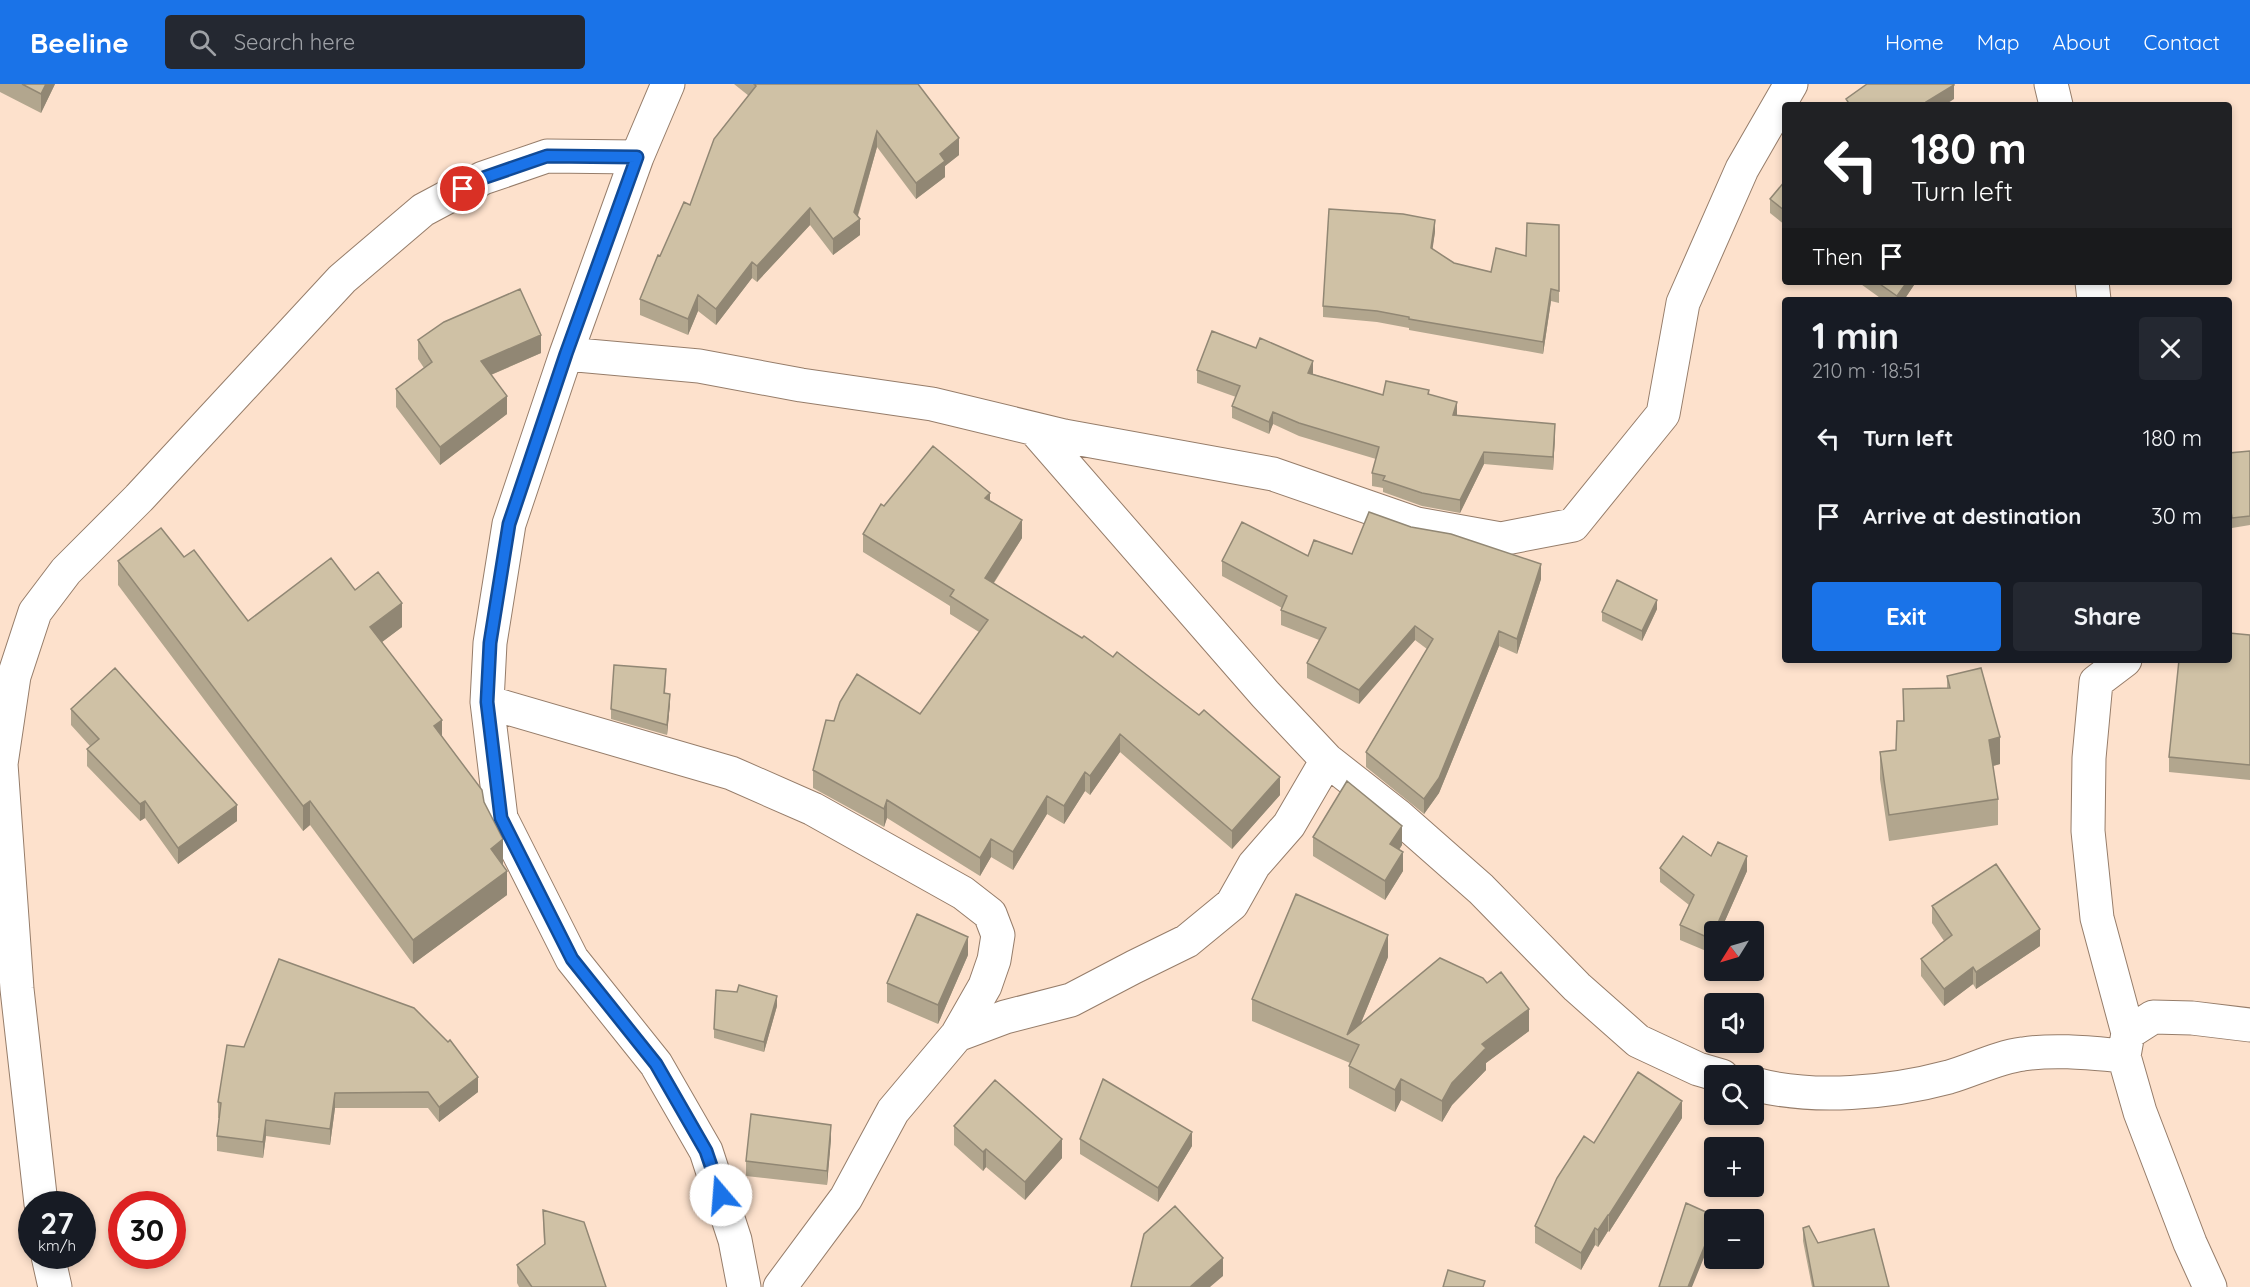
<!DOCTYPE html>
<meta charset="utf-8">
<style>
:root{--surface:#171b24;--page:#242831;--text:#f1f3f6;--muted:#9ea1a6;--accent:#1a73e8}
body{margin:0;font-family:Quicksand,sans-serif;background:var(--page);color:var(--text);height:100vh;display:flex;flex-direction:column;font-size:22px;white-space:nowrap}
*{box-sizing:border-box;margin:0}
p{font-size:20px;color:var(--muted)}
.icon{flex:none;width:33px;height:33px;fill:none;stroke:currentColor;stroke-width:2;stroke-linecap:round;stroke-linejoin:round}
.map{position:relative;flex:1;overflow:hidden}
.side{position:absolute;left:1782px;top:213px;width:450px;height:366px;display:flex;flex-direction:column;background:var(--surface);border-radius:6px;box-shadow:0 3px 9px #0003}
.side>*{flex:none}
.guide{position:absolute;left:1782px;top:18px;width:450px;height:183px;border-radius:6px;box-shadow:0 3px 9px #0003;background:#202124;color:#fff;overflow:hidden}
.needle{width:39px;rotate:233deg}
.fabs{position:absolute;left:1704px;top:837px;display:grid;gap:12px}
.fabs a{display:grid;place-items:center;width:60px;height:60px;border-radius:6px;background:var(--surface);box-shadow:0 3px 9px #0003;font-size:30px}
.speed{position:absolute;left:18px;top:1107px;display:flex;gap:12px;font-size:30px;font-weight:700;text-align:center}
.speed>*{display:grid;place-content:center;width:78px;height:78px;border-radius:50%;background:var(--surface);box-shadow:0 3px 9px #0003;line-height:1}
.speed small{font-size:15px;font-weight:400}
.speed .limit{border:9px solid #d22;background:#fff;color:#111}
.pin{position:absolute;display:grid;place-items:center;width:51px;height:51px;color:#fff;margin:-26px;border:3px solid #fff;border-radius:50%;box-shadow:0 2px 6px #0007}
.me{position:absolute;width:66px;margin:-33px;rotate:342deg;stroke-linejoin:round;filter:drop-shadow(0 0 4px #0008)}
.turn{display:flex;align-items:center;gap:21px;height:126px;padding:0 30px;font-size:27px}
.turn .icon{width:78px;height:78px;stroke-width:2.5}
.turn b{display:block;font-size:42px;line-height:51px}
.then{display:flex;align-items:center;height:57px;padding:0 30px;background:#0003;gap:12px;font-size:22px}
.round{display:grid;place-items:center;flex:none;width:63px;height:63px;border-radius:6px;background:var(--page)}
.summary{display:flex;align-items:center;justify-content:space-between;height:102px;padding:0 30px}
h1{font-size:36px;font-weight:800;line-height:45px}
.cta{display:flex;gap:12px;margin-top:auto;padding:12px 30px}
.cta a{flex:1;height:69px;border-radius:6px;background:var(--accent);color:#fff;font-size:24px;font-weight:800;line-height:69px;text-align:center}
.cta a+a{background:var(--page);color:var(--text)}
ul{padding:0;list-style:none}
li{display:flex;align-items:center;gap:18px;height:78px;padding:0 30px}
li div{flex:1}
li b{display:block;font-size:22px}
li em{font-style:normal}
header{display:flex;align-items:center;gap:36px;box-sizing:border-box;height:84px;padding:0 30px;background:var(--accent);color:#fff}
header strong{font-size:28px}
nav{display:flex;gap:33px;margin-inline-start:auto;font-size:21px}
.search{width:420px;height:54px;background:var(--page);display:flex;align-items:center;gap:15px;box-sizing:border-box;padding:0 21px;border-radius:6px;color:var(--muted);font-size:22px}
.map>svg:first-child{display:block}
.lines{fill:none;stroke-linecap:round;stroke-linejoin:round}
.minor-casing{stroke:#967d6a;stroke-width:35}
.minor{stroke:#fff;stroke-width:33}
.wall{fill:#b2a68e}
.shaded-wall{fill:#918774}
.building{fill:#cfc1a5;stroke:#918774;stroke-width:1.5}
.route-casing{stroke:#114b97;stroke-width:15}
.route{stroke:#1a73e8;stroke-width:10}
</style>
<header>
<strong>Beeline</strong>
<div class="search"><svg class="icon" aria-label="search" viewBox="0 0 24 24"><circle cx="10" cy="10" r="6"/><path d="M15 15l6 6"/></svg>Search here</div>
<nav><a>Home</a><a>Map</a><a>About</a><a>Contact</a></nav>
</header>
<div class="map">
<svg width="2250" height="1203" viewBox="0 0 2250 1203">
<rect width="100%" height="100%" fill="#fde1cc"/>
<g class="lines">
<defs>
<path id="minor" d="M668,0L637,73L566,270L509,440L490,559L487,618L501,734L572,875L656,980L706,1067L735,1156L744,1203
M2051,0L2056,21
M2092,198L2094,216
M566,270L699,282L801,301L932,320L1064,352L1273,390L1417,440L1501,455L1573,441L1663,330L1683,219L1742,85L1791,0
M1035,346L1265,610L1327,676L1397,731L1481,805L1577,903L1638,957L1698,985L1722,992
M2125,576L2096,598L2089,674L2088,747L2097,834L2128,949
M487,618L731,689L813,725L963,809L990,830L998,851L994,876L985,902L957,951
M1754,1000C1813,1016 1889,1009 1949,993C1973,986 1998,973 2023,970C2056,965 2090,969 2124,972
M41,1120L17,905L1,680L14,592L35,528L66,487L139,414L342,195L423,126L483,94L547,72L637,73
M48,1172L55,1203
M780,1203L846,1114L893,1027L957,951L1005,933L1071,916L1134,883L1187,857L1232,820L1254,781L1289,741L1327,676
M2210,1203L2190,1159L2140,1028L2124,972L2128,949L2153,933L2192,934L2250,941"/>
</defs>
<!-- minor casing -->
<use href="#minor" class="minor-casing"/>
<!-- minor -->
<use href="#minor" class="minor"/>
</g>
<!-- wall -->
<path class="wall" d="M0,0H55L41,29L0,8Z
M734,0H918L959,71L945,82V93L916,115L877,63L858,132L860,151L833,171L810,141L757,198L752,194L716,241L698,227L688,251L640,231V215L660,172L690,121L749,12Z
M1785,97V141L1770,129V115Z
M1559,141V219L1551,217L1543,270L1409,246V244L1377,238L1323,233V222L1435,148L1432,165L1454,179L1491,188L1526,172Z
M1858,198H1916L1904,216H1883Z
M418,256L541,269L491,291L507,330L440,381L396,323V305L424,284L418,275Z
M1197,286L1313,289V290L1383,311L1429,310L1457,331L1555,352L1553,386L1484,380L1460,429L1422,422L1383,408V404L1372,402V389L1376,375L1299,352L1273,340L1269,350L1232,334V322L1236,313L1197,299Z
M2250,367V441L2232,444L2229,424V369Z
M990,417L1022,454L994,499L1280,711L1232,765L1120,668L1090,711L1085,707L1064,740L1047,730L1013,786L991,773L980,792L887,734L884,743L813,704V686L834,637L920,630L979,548L950,530V522L863,468V450L884,422Z
M1352,470L1541,495L1517,570L1499,562L1439,709L1424,730L1366,683V668L1427,565L1415,556L1359,620L1307,594V579L1319,556L1281,541V526L1282,524L1222,492V477Z
M184,473L248,537L355,506L402,543L382,558L484,718L503,780L507,811L413,880L310,741L303,747L118,501V477Z
M1657,525L1642,557L1602,537V528Z
M2250,551V696L2169,688V673Z
M1947,592L2000,680L1993,682L1998,715V741L1889,757L1880,695V668L1896,666L1903,637V605L1947,604Z
M666,594L665,609L670,619L667,651L611,635V625Z
M71,625L237,737L178,780L145,734L140,737L87,682V665L90,662L71,641Z
M1313,753L1402,761L1399,766L1403,787L1385,816L1313,772Z
M1711,772L1747,787L1720,848H1714V861L1711,869L1680,856V841L1689,821L1660,798V784Z
M1932,822L2040,862L1976,905L1973,900L1944,922L1921,892V875L1944,857L1932,839Z
M968,871L938,940L887,918V899Z
M1388,873L1361,939L1529,947L1486,979V986L1452,1021L1442,1038L1401,1016L1395,1028L1349,1004V982L1350,979L1252,937V915Z
M777,922L764,968L714,954V945Z
M227,961L478,1008L439,1038L428,1024H335L330,1061L266,1052L263,1074L217,1067V1052L219,1034H218V1018Z
M1682,1034L1609,1148L1608,1147L1598,1163L1595,1161L1581,1186L1535,1159V1142L1594,1059Z
M954,1042L1062,1074L1025,1116L986,1083L983,1087L954,1061Z
M831,1055L827,1101L746,1092V1077Z
M1080,1055L1192,1062L1158,1118L1080,1070Z
M543,1126L606,1203H519L517,1199V1181L544,1161Z
M1803,1144L1818,1159L1889,1203H1812L1803,1157Z"/>
<!-- shaded-wall -->
<path class="shaded-wall" d="M46,0H55L41,29V10Z
M1954,1V15L1945,21H1926V18Z
M877,47V63L856,137L860,135V151L833,171V155L854,128Z
M959,54V71L945,82V93L916,115V99L940,70Z
M810,124V141L757,198V182Z
M1435,136V148L1431,176V164Z
M752,178V194L716,241V225Z
M1907,198H1916L1904,216H1897V212Z
M1551,205V217L1543,270V258Z
M698,211V227L688,251V235Z
M541,251V269L481,295V277Z
M1313,277V289L1308,301V289Z
M507,312V330L440,381V363Z
M1457,318V331L1453,344V331Z
M1273,328V340L1269,350V338Z
M1555,340V352L1553,386V373Z
M1484,368V380L1460,429V416Z
M990,409V427L985,414Z
M1022,436V454L985,512V494Z
M1541,480V495L1517,570V555Z
M1657,516V525L1642,557V547Z
M402,519V543L370,567V543Z
M1415,542V556L1359,620V606Z
M1499,547V562L1439,709L1424,730V715Z
M670,610V619L667,651V641Z
M442,636V660L434,642Z
M1120,650V668L1090,711V692Z
M2000,653V680L1989,683V656Z
M1085,688V707L1064,740V722Z
M1280,693V711L1232,765V747Z
M1047,712V730L1013,786V768Z
M887,716V734L884,743V725Z
M145,717V734L140,737V720Z
M310,717V741L303,747V722Z
M237,721V737L178,780V764Z
M1402,742V761L1390,779V760Z
M503,755V780L491,789V765Z
M991,755V773L980,792V774Z
M1403,768V787L1385,816V797Z
M1747,772V787L1720,848H1714V861L1711,869V855Z
M507,787V811L413,880V856Z
M2040,845V862L1976,905V888Z
M1388,851V873L1353,958L1347,951Z
M968,853V871L938,940V921Z
M1973,883V900L1944,922V905Z
M777,912V922L764,968V958Z
M1529,925V947L1486,979V986L1452,1021L1442,1038V1017L1452,999L1482,960Z
M478,993V1008L439,1038V1023Z
M1401,995V1016L1395,1028V1006Z
M335,1009V1024L330,1061V1045Z
M1682,1017V1034L1609,1148V1131Z
M266,1036V1052L263,1074V1058Z
M831,1041V1055L827,1101V1087Z
M1192,1048V1062L1158,1118V1104Z
M1062,1055V1074L1025,1116V1098Z
M986,1065V1083L983,1087V1068Z
M1608,1131V1147L1598,1163V1146Z
M1714,1139V1149L1692,1203H1688Z
M1595,1144V1161L1581,1186V1169Z
M1223,1174V1192L1210,1203H1190Z"/>
<!-- building -->
<path class="building" d="M22,0H46L41,10Z
M754,0H918L959,54L940,70L945,77L916,99L877,47L854,128L860,135L833,155L810,124L757,182L752,178L716,225L698,211L688,235L640,215L658,171L660,172L684,118L690,121L714,55L756,2Z
M1867,0H1954V1L1926,18L1928,21H1850L1846,15Z
M1785,97V127L1770,115Z
M1329,125L1403,130L1435,136L1431,164L1454,179L1491,188L1496,164L1526,172L1527,139L1559,141V207L1551,205L1543,258L1409,235V233L1377,227L1323,222Z
M1877,198H1907L1897,212Z
M520,205L541,251L481,277L507,312L440,363L396,305L432,278L418,256L444,238Z
M1212,247L1256,264L1260,254L1313,277L1308,289L1383,311L1386,297L1429,306L1428,310L1457,318L1453,331L1555,340L1553,373L1484,368L1460,416L1422,409L1383,396L1385,392L1372,389L1379,363L1299,339L1273,328L1269,338L1232,322L1240,302L1197,286Z
M933,362L990,409L985,414L1022,436L985,494L1082,554L1084,552L1113,573L1117,568L1199,631L1204,626L1280,693L1232,747L1120,650L1090,692L1085,688L1064,722L1047,712L1013,768L991,755L980,774L887,716L884,725L813,686L826,636L834,637L840,618L857,590L920,630L988,536L950,512L954,506L863,450L881,420L884,422Z
M2250,367V432L2232,434L2229,414V369Z
M1369,428L1411,443L1451,450L1541,480L1517,555L1499,547L1439,694L1424,715L1366,668L1433,555L1415,542L1359,606L1307,579L1326,544L1281,526L1287,512L1222,477L1242,438L1308,472L1314,456L1352,470Z
M161,444L184,473L194,466L248,537L331,474L355,506L378,488L402,519L370,543L442,636L434,642L482,706L484,718L503,755L491,765L507,787L413,856L310,717L303,722L118,477Z
M1617,496L1657,516L1642,547L1602,528Z
M2229,549L2250,551V681L2169,673L2179,576H2229Z
M614,581L666,585L664,609L670,610L667,641L611,625Z
M115,584L237,721L178,764L145,717L140,720L87,665L99,655L71,625Z
M1981,584L2000,653L1989,656L1998,715L1889,731L1880,668L1896,666L1897,637H1904L1903,605L1950,604L1947,592Z
M1347,697L1402,742L1390,760L1403,768L1385,797L1313,753Z
M1683,752L1711,772L1718,758L1747,772L1711,855L1680,841L1694,811L1660,784Z
M1996,780L2040,845L1976,888L1973,883L1944,905L1921,875L1952,851L1932,822Z
M1296,810L1388,851L1347,951L1440,874L1483,894L1487,899L1501,888L1529,925L1482,960L1486,964L1452,999L1442,1017L1401,995L1395,1006L1349,982L1359,961L1252,915Z
M917,830L968,853L938,921L887,899Z
M279,875L414,924L448,958L450,956L478,993L439,1023L428,1008L335,1009L330,1045L266,1036L263,1058L217,1052L221,1019L218,1018L227,961L244,963Z
M739,901L777,912L764,958L714,945L716,906L737,908Z
M1638,988L1682,1017L1609,1131H1608L1598,1146L1595,1144L1581,1169L1535,1142L1557,1094L1584,1052L1594,1059Z
M1103,995L1192,1048L1158,1104L1080,1055Z
M995,996L1062,1055L1025,1098L986,1065L983,1068L954,1042Z
M751,1030L831,1041L827,1087L746,1077Z
M1686,1119L1717,1133L1716,1136H1714V1139L1688,1203H1659Z
M1175,1122L1223,1174L1190,1203H1131L1144,1150Z
M543,1126L584,1138L606,1203H532L517,1181L545,1160Z
M1809,1142L1818,1159L1874,1145L1889,1203H1814L1803,1144Z
M1448,1186L1485,1197L1483,1203H1443Z"/>
<g class="lines">
<defs>
<path id="route" d="M463,105L483,94L547,72L637,73L566,270L509,440L490,559L487,618L501,734L572,875L656,980L706,1067L721,1111"/>
</defs>
<!-- route casing -->
<use href="#route" class="route-casing"/>
<!-- route -->
<use href="#route" class="route"/>
</g>
</svg>
<div class="fabs">
<a><svg class="needle" viewBox="-14 -14 28 28"><path d="M0-13l5 13h-10z" fill="#e53935"/><path d="M0 13l5-13h-10z" fill="#9ea1a6"/></svg></a>
<a><svg class="icon" aria-label="sound" viewBox="0 0 24 24"><path d="M4 9h4l5-4v14l-5-4H4zM17 9q2 3 0 6"/></svg></a>
<a><svg class="icon" aria-label="search" viewBox="0 0 24 24"><circle cx="10" cy="10" r="6"/><path d="M15 15l6 6"/></svg></a>
<a>+</a>
<a>−</a>
</div>
<div class="speed"><div>27<small>km/h</small></div><div class="limit">30</div></div>
<div class="pin" style="left:463px;top:105px;background:#d93025"><svg class="icon" aria-label="arrive" viewBox="0 0 24 24"><path d="M6 21V4h12l-3 4 3 4H6"/></svg></div>
<svg class="me" style="left:721px;top:1111px" viewBox="-20 -20 40 40"><circle r="19" fill="#fff"/><path d="M0-13L10 11 0 6-10 11z" fill="#1a73e8"/></svg>
<div class="guide">
<div class="turn"><svg class="icon" aria-label="left" viewBox="0 0 24 24"><path d="M17 20v-9H6M10 6l-5 5 5 5"/></svg><div><b>180 m</b>Turn left</div></div>
<div class="then">Then<svg class="icon" aria-label="arrive" viewBox="0 0 24 24"><path d="M6 21V4h12l-3 4 3 4H6"/></svg></div>
</div>
<section class="side">
<div class="summary"><div><h1>1 min</h1><p>210 m · 18:51</p></div><a class="round"><svg class="icon" aria-label="close" viewBox="0 0 24 24"><path d="M6 6l12 12M18 6L6 18"/></svg></a></div>
<ul>
<li><svg class="icon" aria-label="left" viewBox="0 0 24 24"><path d="M17 20v-9H6M10 6l-5 5 5 5"/></svg><div><b>Turn left</b></div><em>180 m</em></li>
<li><svg class="icon" aria-label="arrive" viewBox="0 0 24 24"><path d="M6 21V4h12l-3 4 3 4H6"/></svg><div><b>Arrive at destination</b></div><em>30 m</em></li>
</ul>
<div class="cta"><a>Exit</a><a>Share</a></div>
</section>
</div>
